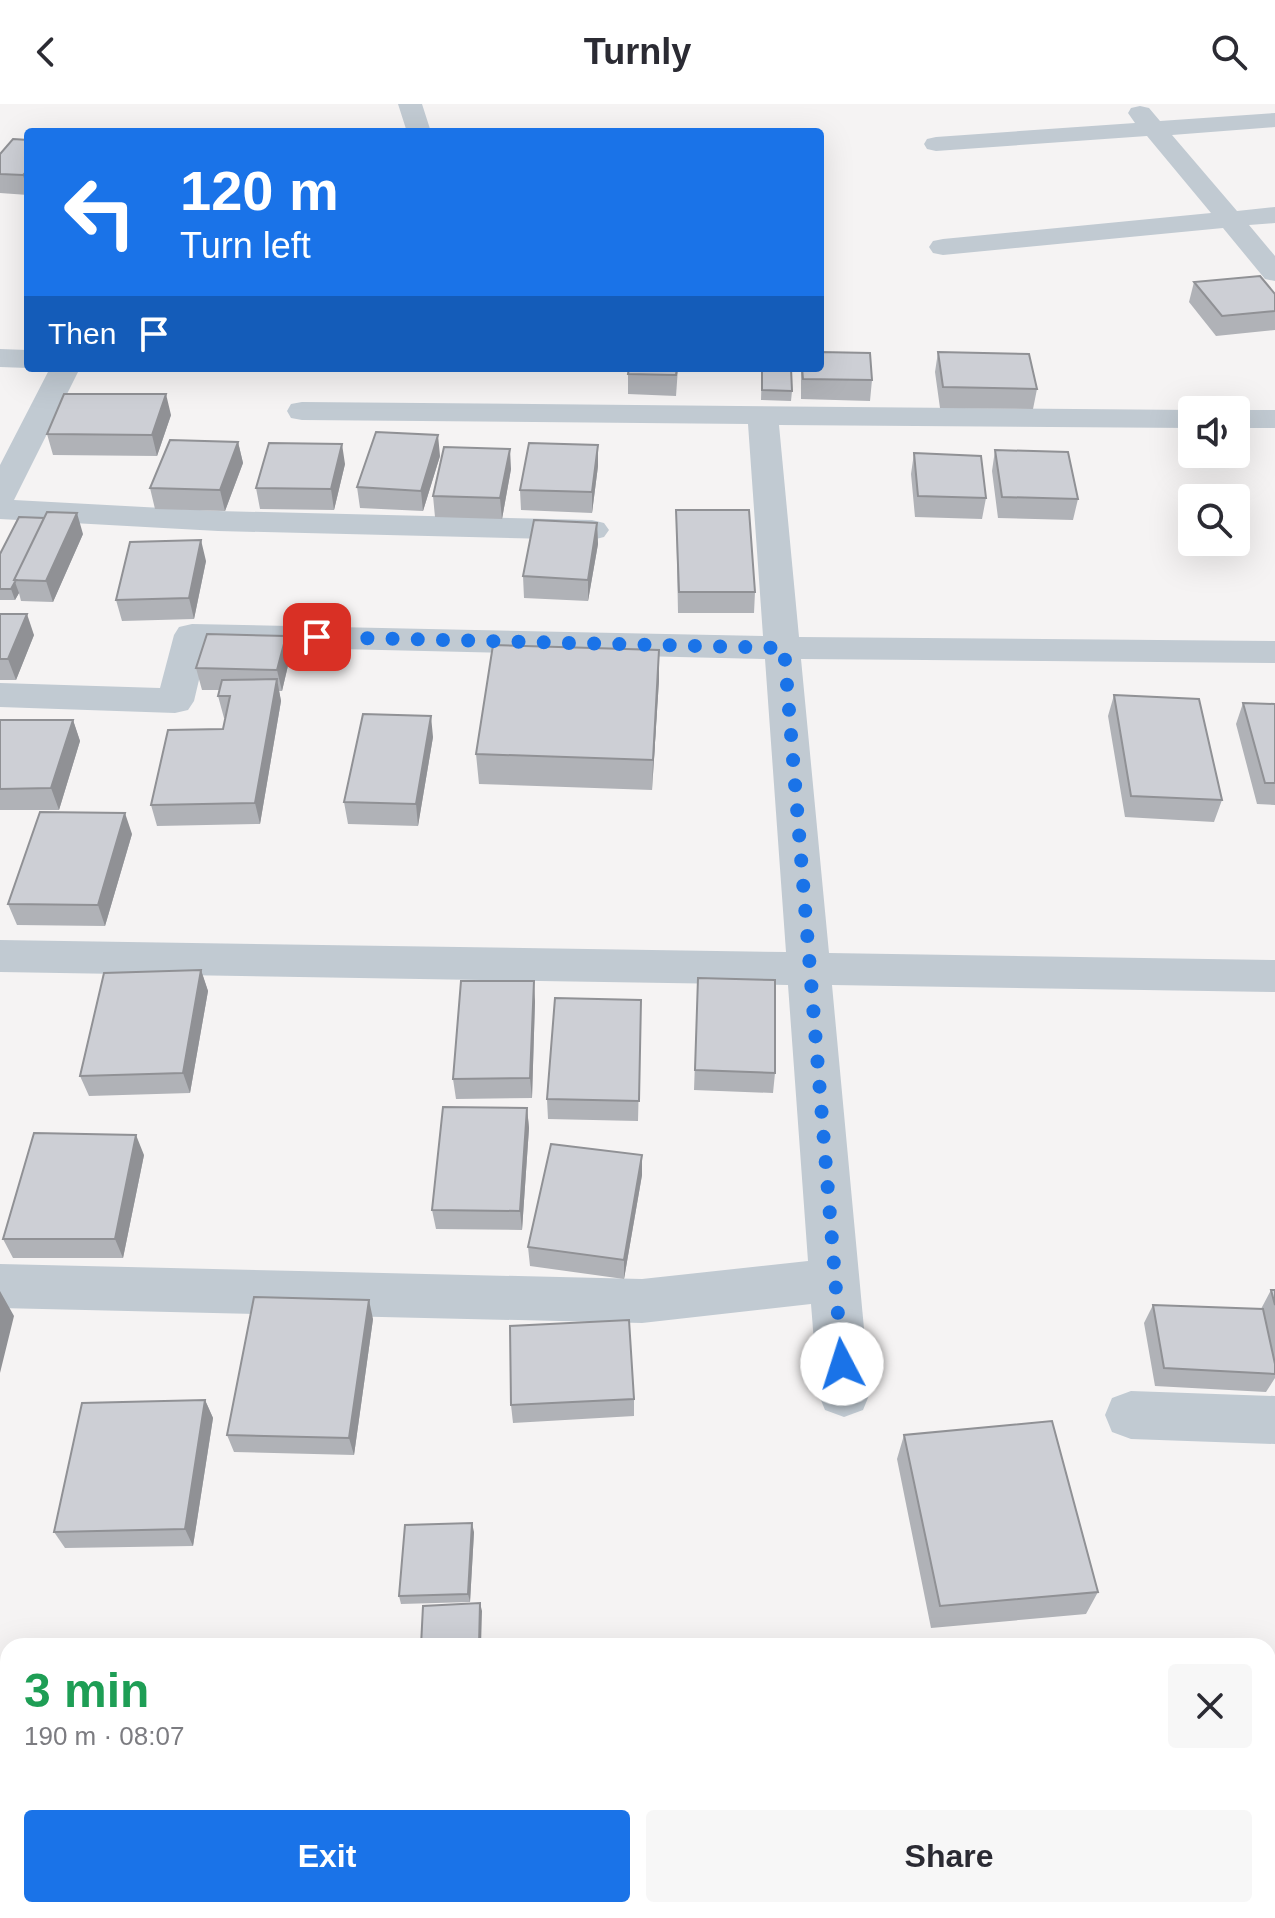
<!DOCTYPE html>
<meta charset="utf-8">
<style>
:root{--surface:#fff;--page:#f7f7f7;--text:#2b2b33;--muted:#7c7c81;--accent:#1a73e8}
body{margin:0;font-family:Arial,sans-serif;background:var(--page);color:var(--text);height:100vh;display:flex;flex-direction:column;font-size:30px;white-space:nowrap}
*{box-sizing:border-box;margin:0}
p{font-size:26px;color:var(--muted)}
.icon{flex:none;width:44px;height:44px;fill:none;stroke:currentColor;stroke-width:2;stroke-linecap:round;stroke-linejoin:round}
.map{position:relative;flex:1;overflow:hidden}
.details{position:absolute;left:0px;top:1534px;width:1276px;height:280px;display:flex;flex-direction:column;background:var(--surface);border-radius:24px 24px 0 0;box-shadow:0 8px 32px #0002}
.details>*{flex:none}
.hud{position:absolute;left:24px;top:24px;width:800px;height:244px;border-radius:8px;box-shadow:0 8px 32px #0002;background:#1a73e8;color:#fff;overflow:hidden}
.tools{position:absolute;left:1178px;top:292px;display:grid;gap:16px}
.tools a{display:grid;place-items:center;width:72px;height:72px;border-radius:8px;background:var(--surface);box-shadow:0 8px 32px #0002;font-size:40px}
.pin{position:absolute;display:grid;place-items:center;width:68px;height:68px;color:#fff;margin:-34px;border-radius:16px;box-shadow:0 4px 12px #0006}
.me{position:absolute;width:88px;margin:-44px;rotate:355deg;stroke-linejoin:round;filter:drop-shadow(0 0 6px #0008)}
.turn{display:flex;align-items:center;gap:28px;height:168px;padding:0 24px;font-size:36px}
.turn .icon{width:104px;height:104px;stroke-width:2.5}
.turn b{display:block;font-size:56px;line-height:68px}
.then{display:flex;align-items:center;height:76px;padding:0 24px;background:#0003;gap:16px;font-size:30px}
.round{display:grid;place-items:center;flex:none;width:84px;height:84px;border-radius:8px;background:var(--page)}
.head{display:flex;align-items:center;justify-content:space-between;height:136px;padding:0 24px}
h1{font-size:48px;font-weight:700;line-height:60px;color:#1e9e55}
.button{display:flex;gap:16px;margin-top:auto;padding:16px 24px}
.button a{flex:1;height:92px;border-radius:8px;background:var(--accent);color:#fff;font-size:32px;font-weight:700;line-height:92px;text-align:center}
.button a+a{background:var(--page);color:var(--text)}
header{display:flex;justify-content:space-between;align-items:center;height:104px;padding:0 24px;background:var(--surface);font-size:36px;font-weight:700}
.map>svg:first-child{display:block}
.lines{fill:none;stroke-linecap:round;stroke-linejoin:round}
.minor{fill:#c1cad2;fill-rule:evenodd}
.wall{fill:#b0b2b7}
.shaded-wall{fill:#909195}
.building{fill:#cdcfd5;stroke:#909195;stroke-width:2}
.route{stroke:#1a73e8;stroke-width:14;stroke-dasharray:0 25.2}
</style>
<header><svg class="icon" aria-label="back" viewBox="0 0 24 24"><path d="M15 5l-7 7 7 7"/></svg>Turnly<svg class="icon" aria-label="search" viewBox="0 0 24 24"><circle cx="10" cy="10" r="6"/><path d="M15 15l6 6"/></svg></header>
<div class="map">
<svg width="1275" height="1814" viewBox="0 0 1275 1814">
<rect width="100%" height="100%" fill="#f5f3f3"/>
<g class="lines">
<!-- minor -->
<path class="minor" d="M398,0H422L431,28H407Z
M1140,2L1149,4L1160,17L1275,9V23L1172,31L1237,107L1275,103V119L1249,121L1275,152V177L1265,175L1223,124L943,151L933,149L929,143L933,137L943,135L1211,109L1147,32L936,47L927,45L924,40L927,35L936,33L1135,19L1128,9L1131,4Z
M0,245L28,246V264L0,263Z
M50,264H80L14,396L218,407L592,416L604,419L609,426L604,433L592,436L218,427L0,415V361Z
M302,298L1193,306L1192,324L779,321L799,533L1275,537V559L801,555L829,849L1275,856V888L832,881L870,1289L863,1306L844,1313L825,1306L818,1289L811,1200L642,1219L0,1204V1160L642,1175L808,1157L788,881L0,868V836L786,848L765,555L207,542L194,597L188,606L175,609L0,603V579L160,584L174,531L179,523L192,520L763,532L748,320L302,316L291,314L287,307L291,300Z
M1235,306H1275V324H1236Z
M1131,1287L1275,1292V1340L1131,1335L1112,1328L1105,1311L1112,1294Z"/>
</g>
<!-- wall -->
<path class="wall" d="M28,36V91L0,89V50Z
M1194,178L1275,190V226L1216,232L1189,198Z
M938,248L1037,285L1033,305L940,304L935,268Z
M678,264L676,292L628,290V270Z
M762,264L792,287L791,297L761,296Z
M801,264H820L872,276L870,297L801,295Z
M171,311L157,352L53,351L47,330Z
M238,338L243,359L225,407L155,405L150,384Z
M598,341V362L592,409L521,406L520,386Z
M995,346L1078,395L1073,416L998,414L992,367Z
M914,349L986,394L982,415L915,413L911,370Z
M440,352L423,407L360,404L357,383Z
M345,360L334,406L260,405L256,384Z
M511,365L502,415L435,413L433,392Z
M676,406L755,488L754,509H678Z
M597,419L598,440L588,497L524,494L523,472Z
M83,430L53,498L21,497L19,489L15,496H0V450Z
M206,457L194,515L122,517L116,496Z
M0,510L34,531L16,576H0Z
M290,553L282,587H279L281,597L260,720L157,722L151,701L223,625L225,614H224L218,592L220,586H202L196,564Z
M659,576L652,686L479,680L476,650Z
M1114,591L1222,696L1214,718L1125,713L1108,612Z
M1243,599L1275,600V701L1257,700L1236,620Z
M0,616H73L80,637L59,706H0Z
M433,633L418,722L348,720L344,698Z
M132,730L105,822L17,821L8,800Z
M201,866L208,887L190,989L89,992L80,972Z
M698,874L775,969L773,989L694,986Z
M641,896L638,1017L548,1015L547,995Z
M535,897L532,994L456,995L453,975Z
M527,1004L529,1024L522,1126L436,1125L432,1106Z
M144,1051L123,1154H13L3,1135Z
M642,1051V1071L624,1175L530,1162L528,1143Z
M1271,1186H1275V1274L1266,1288L1155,1282L1144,1219L1153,1201L1261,1205Z
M373,1215L354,1351L234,1348L227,1331Z
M634,1295V1312L513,1319L511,1301Z
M205,1296L213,1314L193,1442L65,1444L54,1428Z
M904,1331L1098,1488L1086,1510L931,1524L897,1355Z
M474,1428L470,1498L401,1500L399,1492Z"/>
<!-- shaded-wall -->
<path class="shaded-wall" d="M28,66V88L23,71Z
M166,290L171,311L157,352L152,331Z
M438,331L440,352L423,407L421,387Z
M238,338L243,359L225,407L220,386Z
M342,340L345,360L334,406L331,385Z
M598,341V362L592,409V388Z
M510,345L511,365L502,415L500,394Z
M77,409L83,430L53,498L46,477Z
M597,419L598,440L588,497V476Z
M201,436L206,457L194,515L189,494Z
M15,478L19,489L15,496L11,485Z
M27,510L34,531L16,576L8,555Z
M286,532L290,553L282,587L277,566Z
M659,546V576L652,686L653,656Z
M277,575L281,597L260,720L255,699Z
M431,612L433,633L418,722L416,700Z
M73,616L80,637L59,706L51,684Z
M125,709L132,730L105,822L98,801Z
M201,866L208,887L190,989L183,969Z
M534,877L535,897L532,994L530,974Z
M527,1004L529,1024L522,1126L520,1107Z
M136,1031L144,1051L123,1154L115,1135Z
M642,1051V1071L624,1175V1156Z
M0,1187L14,1212L0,1269Z
M369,1196L373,1215L354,1351L349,1334Z
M205,1296L213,1314L193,1442L185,1425Z
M472,1419L474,1428L470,1498L468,1490Z
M480,1499L482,1507L481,1542H479Z
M443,1806H448L447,1814H442Z"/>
<!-- building -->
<path class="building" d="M13,35L28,36V66L23,71L0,70V50Z
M1260,172L1275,190V207L1222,212L1194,178Z
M820,248L870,249L872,276L803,275L802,264H820Z
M938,248L1029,250L1037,285L943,283Z
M629,264H677L676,271L628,270Z
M762,264H791L792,287L762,286Z
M64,290H166L152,331L47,330Z
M376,328L438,331L421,387L357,383Z
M170,336L238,338L220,386L150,384Z
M269,339L342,340L331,385L256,384Z
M529,339L598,341L592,388L520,386Z
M444,343L510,345L500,394L433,392Z
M995,346L1068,348L1078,395L1002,393Z
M914,349L981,352L986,394L918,392Z
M676,406H749L755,488H679Z
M47,408L77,409L46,477L14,476Z
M19,413L44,414L14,476H16L11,485H0V450Z
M534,416L597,419L588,476L523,472Z
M201,436L189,494L116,496L130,438Z
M0,510H27L8,555H0Z
M207,530L286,532L277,566L196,564Z
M493,541L659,546L653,656L476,650Z
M277,575L255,699L151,701L168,626L223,625L230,592H218L222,576Z
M1114,591L1199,595L1222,696L1131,692Z
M1243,599L1275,600V679H1265Z
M363,610L431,612L416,700L344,698Z
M0,616H73L51,684L0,685Z
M40,708L125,709L98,801L8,800Z
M201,866L183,969L80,972L104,869Z
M698,874L775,876V969L695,966Z
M461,877H534L530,974L453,975Z
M555,894L641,896L639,997L547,995Z
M443,1003L527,1004L520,1107L432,1106Z
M34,1029L136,1031L115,1135H3Z
M551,1040L642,1051L624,1156L528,1143Z
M1271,1186H1275V1201Z
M254,1193L369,1196L349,1334L227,1331Z
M1153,1201L1263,1205L1275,1260V1270L1164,1264Z
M629,1216L634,1295L511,1301L510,1222Z
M205,1296L185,1425L54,1428L82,1299Z
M1052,1317L1098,1488L940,1502L904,1331Z
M472,1419L468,1490L399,1492L405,1421Z
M480,1499L479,1542H421L423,1502Z
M8,1678V1701H2Z
M315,1806H443L442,1814H314Z"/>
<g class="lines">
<!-- route -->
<path class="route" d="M317,533L784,544L842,1260"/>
</g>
</svg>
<div class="tools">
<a><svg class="icon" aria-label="sound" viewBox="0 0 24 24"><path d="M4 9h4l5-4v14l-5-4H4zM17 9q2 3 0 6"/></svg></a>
<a><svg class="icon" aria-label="search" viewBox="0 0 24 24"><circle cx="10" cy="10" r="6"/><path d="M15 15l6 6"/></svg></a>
</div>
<div class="pin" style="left:317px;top:533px;background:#d93025"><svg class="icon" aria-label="arrive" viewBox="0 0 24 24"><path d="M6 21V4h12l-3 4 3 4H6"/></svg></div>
<svg class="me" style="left:842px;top:1260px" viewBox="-20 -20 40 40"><circle r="19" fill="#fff"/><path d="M0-13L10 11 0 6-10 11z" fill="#1a73e8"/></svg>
<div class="hud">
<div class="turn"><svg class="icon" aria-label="left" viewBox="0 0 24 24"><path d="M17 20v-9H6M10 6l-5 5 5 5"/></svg><div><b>120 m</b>Turn left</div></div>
<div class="then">Then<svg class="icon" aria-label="arrive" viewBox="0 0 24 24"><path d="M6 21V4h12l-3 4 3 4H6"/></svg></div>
</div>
<section class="details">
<div class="head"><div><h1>3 min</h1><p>190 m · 08:07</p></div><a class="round"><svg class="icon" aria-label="close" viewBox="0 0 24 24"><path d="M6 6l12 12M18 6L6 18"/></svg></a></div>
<div class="button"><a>Exit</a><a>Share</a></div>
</section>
</div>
